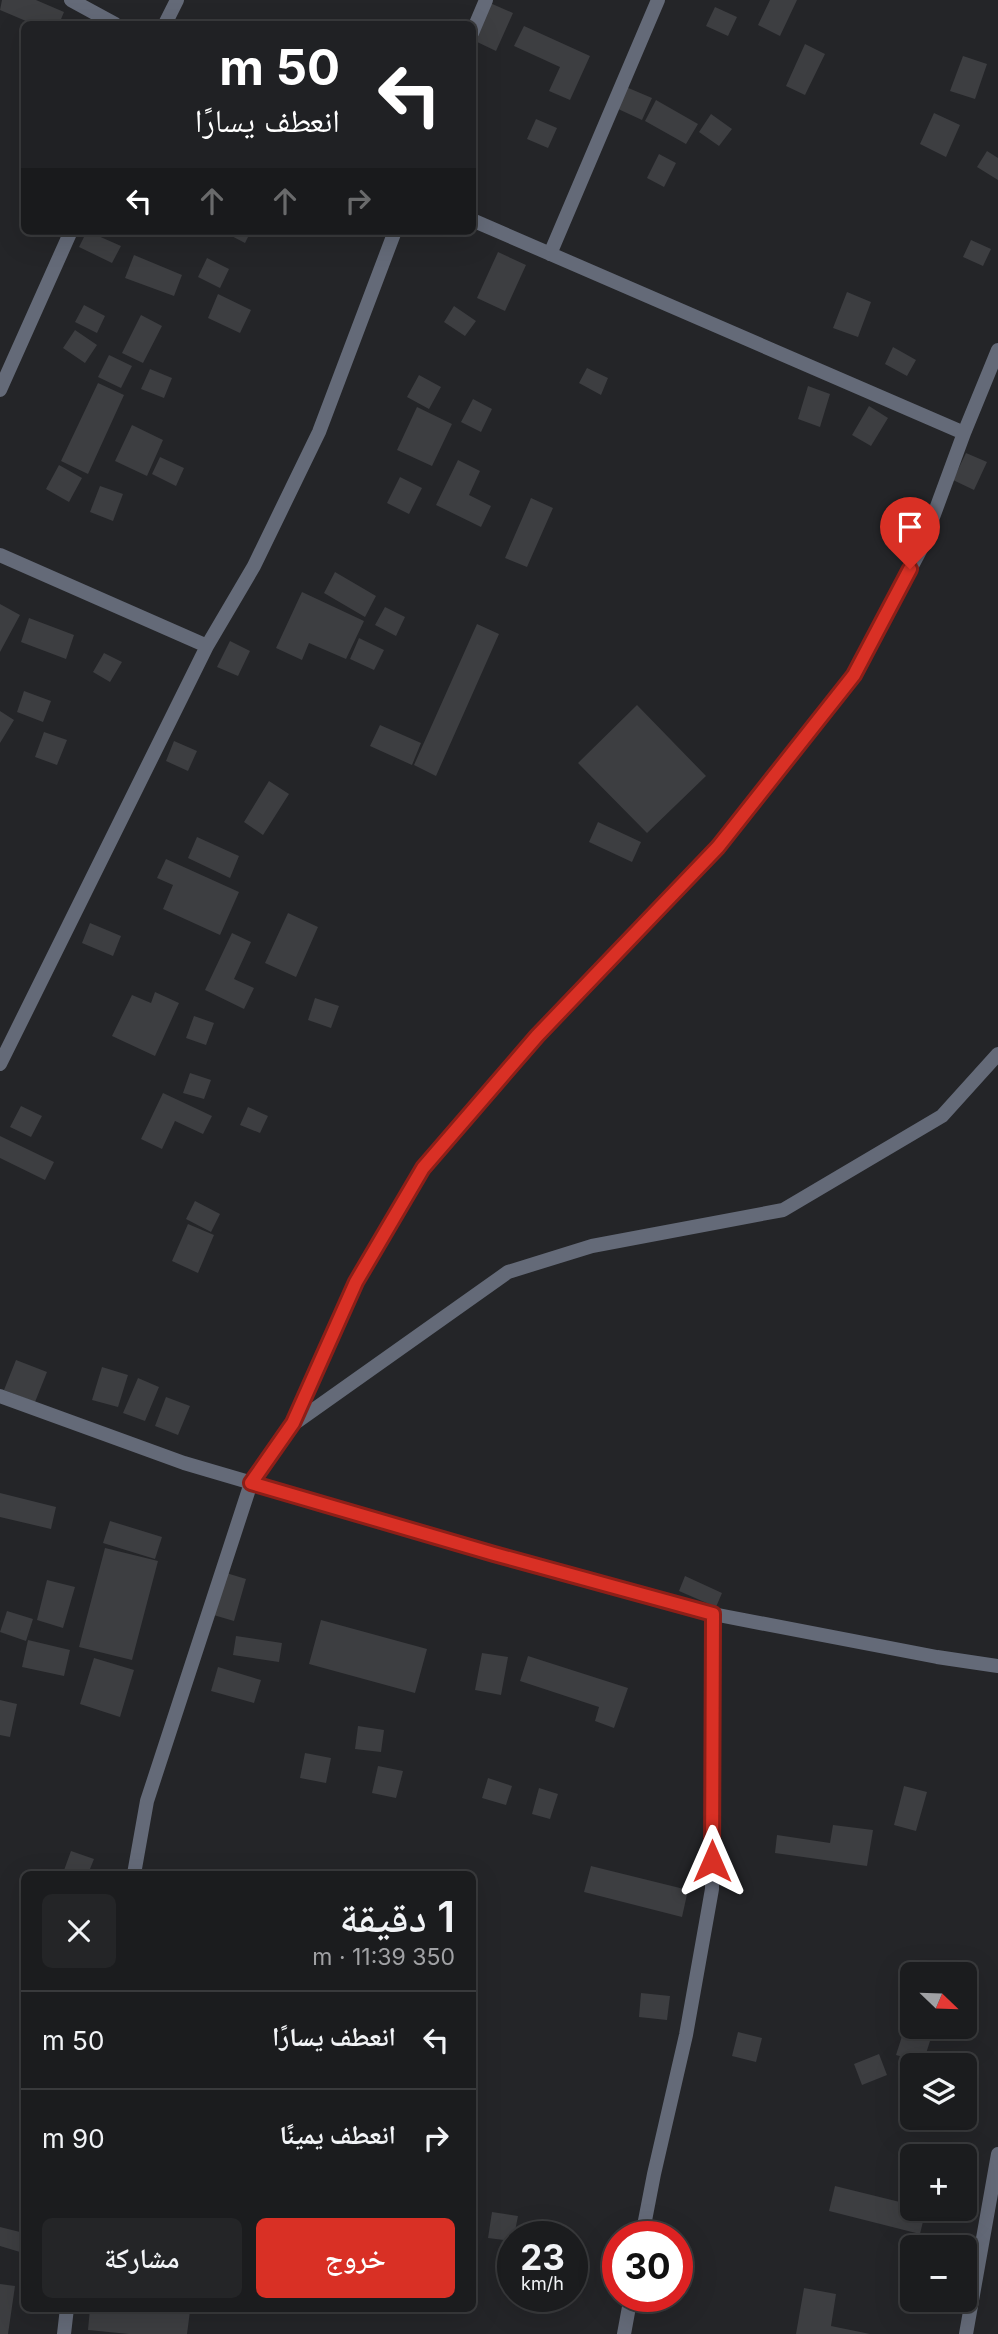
<!DOCTYPE html>
<html lang="ar">
<meta charset="utf-8">
<style>
:root{--surface:#1b1c1e;--page:#242527;--text:#f1f3f6;--muted:#a0a1a4;--line:#393a3c;--accent:#d93025}
body{margin:0;font-family:Inter,"Noto Naskh Arabic",sans-serif;background:var(--page);color:var(--text);direction:rtl;height:100vh;display:flex;flex-direction:column;font-size:26px;white-space:nowrap}
*{box-sizing:border-box;margin:0}
p{font-size:23px;color:var(--muted)}
.icon{flex:none;width:38px;height:38px;fill:none;stroke:currentColor;stroke-width:2;stroke-linecap:round;stroke-linejoin:round}
.map{position:relative;flex:1;overflow:hidden;direction:ltr}
.panel{position:absolute;left:21px;top:1871px;width:455px;height:441px;display:flex;flex-direction:column;background:var(--surface);border-radius:10px;box-shadow:0 7px 28px #0002,0 0 0 2px var(--line);direction:rtl}
.panel>*{flex:none}
.hud{position:absolute;left:21px;top:21px;width:455px;height:214px;border-radius:10px;box-shadow:0 7px 28px #0002,0 0 0 2px var(--line);direction:rtl;background:#202124;color:#fff;overflow:hidden}
.needle{width:46px;rotate:113deg}
.buttons{position:absolute;left:900px;top:1962px;display:grid;gap:14px}
.buttons a{display:grid;place-items:center;width:77px;height:77px;border-radius:10px;background:var(--surface);box-shadow:0 7px 28px #0002,0 0 0 2px var(--line);font-size:35px}
.speed{position:absolute;left:497px;top:2221px;display:flex;gap:14px;font-size:35px;font-weight:700;text-align:center}
.speed>*{display:grid;place-content:center;width:91px;height:91px;border-radius:50%;background:var(--surface);box-shadow:0 7px 28px #0002,0 0 0 2px var(--line);line-height:1}
.speed small{font-size:18px;font-weight:400}
.speed .limit{border:10px solid #d22;background:#fff;color:#111}
.pin{position:absolute;display:grid;place-items:center;width:60px;height:60px;color:#fff;margin:-72px -30px;border-radius:50% 50% 50% 0;rotate:-45deg;box-shadow:0 0 7px #0007}
.pin .icon{rotate:45deg}
.me{position:absolute;width:77px;margin:-38px;rotate:0deg;stroke-linejoin:round;filter:drop-shadow(0 0 5px #0008)}
.turn{display:flex;align-items:center;gap:24px;height:147px;padding:0 21px;font-size:32px}
.turn .icon{width:91px;height:91px;stroke-width:2.5}
.turn b{display:block;font-size:49px;line-height:60px}
.lanes{display:flex;align-items:center;height:66px;padding:0 21px;background:#0003;justify-content:center;gap:35px;direction:ltr}
.lanes .off{opacity:.35}
.round{display:grid;place-items:center;flex:none;width:74px;height:74px;border-radius:10px;background:var(--page)}
.overview{display:flex;align-items:center;justify-content:space-between;height:119px;padding:0 21px}
h1{font-size:42px;font-weight:600;line-height:52px}
.cta{display:flex;gap:14px;margin-top:auto;padding:14px 21px}
.cta a{flex:1;height:80px;border-radius:10px;background:var(--accent);color:#fff;font-size:28px;font-weight:600;line-height:80px;text-align:center}
.cta a+a{background:var(--page);color:var(--text)}
ul{padding:0;list-style:none}
li{display:flex;align-items:center;gap:21px;height:98px;padding:0 21px;border-top:2px solid var(--line)}
li div{flex:1}
li b{display:block;font-size:26px}
li em{font-style:normal}
.map>svg:first-child{display:block}
.building{fill:#3d3e41}
.lines{fill:none;stroke-linecap:round;stroke-linejoin:round}
.minor{stroke:#646a78;stroke-width:14}
.tertiary{stroke:#646a78;stroke-width:14}
.route-casing{stroke:#8d1f18;stroke-width:18}
.route{stroke:#d93025;stroke-width:12}
</style>
<div class="map">
<svg width="998" height="2334" viewBox="0 0 998 2334">
<rect width="100%" height="100%" fill="#242528"/>
<!-- building -->
<path class="building" d="M2,0H36L64,12L59,24H33L0,10Z
M770,0H797L780,36L758,25Z
M490,3L513,13L496,51L473,40Z
M715,7L737,17L728,36L706,26Z
M524,26L590,56L570,100L549,91L560,67L514,46Z
M805,44L825,54L805,95L786,86Z
M963,56L987,64L975,99L950,91Z
M626,87L652,98L642,120L616,108Z
M656,100L698,124L686,144L645,121Z
M934,113L960,125L946,157L920,144Z
M711,114L732,129L719,146L699,132Z
M536,119L557,128L548,148L527,139Z
M987,151L998,158V180L977,167Z
M659,154L676,163L664,187L647,178Z
M87,231L121,246L112,263L79,247Z
M222,231H251L245,243Z
M971,240L991,249L983,266L963,257Z
M498,252L526,265L505,311L477,298Z
M134,255L182,275L174,296L125,278Z
M207,258L229,269L220,288L198,277Z
M847,292L871,302L858,337L833,328Z
M218,294L251,310L240,333L208,318Z
M84,305L105,316L97,333L75,322Z
M454,306L476,321L465,336L444,322Z
M141,315L162,326L143,363L122,353Z
M75,330L97,345L85,363L63,348Z
M893,347L916,360L907,376L885,364Z
M109,355L132,366L121,388L98,377Z
M587,368L608,378L601,395L579,383Z
M150,369L172,378L164,398L141,389Z
M419,375L441,387L429,409L407,397Z
M98,383L124,395L88,474L61,461Z
M808,386L830,394L820,427L798,419Z
M473,399L492,409L481,432L461,422Z
M869,406L888,418L871,446L852,435Z
M417,407L452,424L432,466L397,450Z
M132,425L163,440L147,476L115,461Z
M966,453L987,462L974,490L953,480Z
M160,457L184,468L176,486L152,474Z
M458,460L480,471L469,495L491,506L481,527L436,505Z
M59,465L82,478L69,502L46,489Z
M400,477L422,488L409,514L387,503Z
M100,486L123,494L113,521L90,512Z
M531,498L553,508L527,567L505,558Z
M335,572L376,596L365,617L324,593Z
M302,592L364,621L346,659L309,643L302,660L276,648Z
M0,604L20,615L0,652Z
M385,607L405,617L396,636L375,625Z
M29,618L74,635L66,659L21,642Z
M477,624L499,634L436,776L414,765Z
M359,638L384,650L374,670L350,659Z
M230,641L250,651L238,676L217,667Z
M104,653L122,662L110,682L93,672Z
M24,691L51,701L43,722L17,712Z
M637,705L706,776L647,833L578,763Z
M0,711L14,720L0,743Z
M380,725L421,743L412,765L370,746Z
M44,732L67,740L57,765L35,757Z
M174,741L197,751L188,771L166,761Z
M269,781L289,794L263,835L244,822Z
M598,822L641,842L632,862L589,842Z
M197,837L239,856L230,878L188,858Z
M166,859L239,892L220,935L163,909L173,885L157,878Z
M288,913L318,927L296,977L265,963Z
M90,923L121,936L113,956L82,943Z
M232,933L251,942L234,979L254,988L244,1009L205,990Z
M155,992L179,1003L155,1056L112,1036L132,995L151,1003Z
M315,998L339,1006L331,1028L308,1020Z
M194,1016L214,1023L206,1045L186,1038Z
M190,1073L211,1080L204,1099L183,1093Z
M163,1093L212,1116L203,1134L175,1121L162,1149L141,1139Z
M21,1106L42,1116L31,1137L10,1127Z
M248,1107L268,1116L260,1133L240,1125Z
M0,1136L54,1162L45,1180L0,1158Z
M195,1201L220,1214L211,1232L186,1219Z
M188,1224L214,1235L198,1273L172,1261Z
M16,1360L47,1372L35,1402L4,1390Z
M102,1367L128,1375L118,1407L92,1400Z
M138,1378L159,1387L145,1421L123,1413Z
M166,1397L190,1406L178,1435L155,1426Z
M0,1493L56,1507L51,1529L0,1517Z
M110,1521L162,1537L155,1559L103,1543Z
M105,1548L158,1561L132,1660L79,1647Z
M223,1572L246,1579L234,1621L210,1614Z
M685,1576L722,1593L716,1607L679,1591Z
M47,1580L75,1587L63,1628L37,1620Z
M7,1611L33,1619L26,1641L0,1632Z
M321,1620L427,1649L415,1693L309,1664Z
M236,1636L282,1643L279,1662L233,1655Z
M28,1640L70,1650L64,1676L22,1667Z
M482,1653L508,1657L501,1695L475,1690Z
M528,1656L628,1688L614,1728L595,1721L599,1707L520,1681Z
M94,1658L134,1670L120,1717L80,1704Z
M218,1667L261,1680L254,1703L211,1691Z
M0,1700L17,1704L10,1737L0,1735Z
M358,1726L384,1730L381,1752L355,1749Z
M305,1753L331,1758L326,1783L300,1778Z
M378,1766L403,1771L396,1798L372,1793Z
M488,1778L512,1786L506,1805L482,1798Z
M904,1786L927,1792L916,1831L894,1825Z
M539,1788L558,1794L550,1819L532,1814Z
M833,1825L873,1830L867,1866L775,1853L777,1835L830,1843Z
M71,1851L94,1859L88,1874L63,1873Z
M591,1866L688,1890L682,1917L584,1892Z
M641,1993L670,1996L667,2020L639,2017Z
M738,2032L762,2038L756,2062L732,2056Z
M903,2033L930,2041L923,2063L896,2055Z
M879,2054L887,2075L862,2085L854,2064Z
M906,2066L912,2067V2095L901,2094Z
M835,2186L912,2205V2208L926,2209L920,2234L829,2211Z
M492,2212L518,2216L513,2241L488,2238Z
M0,2227L24,2233L20,2252L0,2246Z
M0,2284L15,2286L8,2334H0Z
M804,2288L836,2294L831,2326L870,2334H796Z
M90,2308H160L190,2311L187,2334H129L88,2330Z"/>
<g class="lines">
<!-- minor -->
<path class="minor" d="M71,0L115,24
M165,24L177,0
M472,33L486,0
M472,220L964,433
M550,254L658,0
M0,390L71,231
M0,555L207,646
M0,1064L207,646L254,566L319,432L395,231
M295,1423L508,1272L592,1246L783,1210L942,1116L998,1054
M134,1874L147,1801L251,1483L293,1423L356,1282L423,1168L537,1036L718,847L854,675L922,547L964,433L998,350
M642,2236L654,2174L686,2035L712,1889L713,1614
M64,2334L67,2308
M624,2334L631,2296
M966,2334L998,2154"/>
<!-- tertiary -->
<path class="tertiary" d="M0,1396L184,1463L494,1554L713,1614L937,1657L998,1666"/>
</g>
<g class="lines">
<defs>
<path id="route" d="M712,1861L713,1614L494,1554L251,1483L293,1423L356,1282L423,1168L537,1036L718,847L854,675L910,569"/>
</defs>
<!-- route casing -->
<use href="#route" class="route-casing"/>
<!-- route -->
<use href="#route" class="route"/>
</g>
</svg>
<div class="buttons">
<a><svg class="needle" viewBox="-14 -14 28 28"><path d="M0-13l5 13h-10z" fill="#e53935"/><path d="M0 13l5-13h-10z" fill="#a0a1a4"/></svg></a>
<a><svg class="icon" aria-label="layers" viewBox="0 0 24 24"><path d="M12 4l9 5-9 5-9-5zM3 14l9 5 9-5"/></svg></a>
<a>+</a>
<a>−</a>
</div>
<div class="speed"><div>23<small>km/h</small></div><div class="limit">30</div></div>
<div class="pin" style="left:910px;top:569px;background:#d93025"><svg class="icon" aria-label="arrive" viewBox="0 0 24 24"><path d="M6 21V4h12l-3 4 3 4H6"/></svg></div>
<svg class="me" style="left:712px;top:1861px" viewBox="-20 -20 40 40"><path d="M0-17L14 15 0 8-14 15z" fill="#d93025" stroke="#fff" stroke-width="4"/></svg>
<div class="hud">
<div class="turn"><svg class="icon" aria-label="left" viewBox="0 0 24 24"><path d="M17 20v-9H6M10 6l-5 5 5 5"/></svg><div><b>50 m</b>انعطف يسارًا</div></div>
<div class="lanes"><svg class="icon" aria-label="left" viewBox="0 0 24 24"><path d="M17 20v-9H6M10 6l-5 5 5 5"/></svg><svg class="icon off" aria-label="ahead" viewBox="0 0 24 24"><path d="M12 20V5M6 11l6-6 6 6"/></svg><svg class="icon off" aria-label="ahead" viewBox="0 0 24 24"><path d="M12 20V5M6 11l6-6 6 6"/></svg><svg class="icon off" aria-label="right" viewBox="0 0 24 24"><path d="M7 20v-9h11M14 6l5 5-5 5"/></svg></div>
</div>
<section class="panel">
<div class="overview"><div><h1>1 دقيقة</h1><p>350 m · 11:39</p></div><a class="round"><svg class="icon" aria-label="close" viewBox="0 0 24 24"><path d="M6 6l12 12M18 6L6 18"/></svg></a></div>
<ul>
<li><svg class="icon" aria-label="left" viewBox="0 0 24 24"><path d="M17 20v-9H6M10 6l-5 5 5 5"/></svg><div><b>انعطف يسارًا</b></div><em>50 m</em></li>
<li><svg class="icon" aria-label="right" viewBox="0 0 24 24"><path d="M7 20v-9h11M14 6l5 5-5 5"/></svg><div><b>انعطف يمينًا</b></div><em>90 m</em></li>
</ul>
<div class="cta"><a>خروج</a><a>مشاركة</a></div>
</section>
</div>
